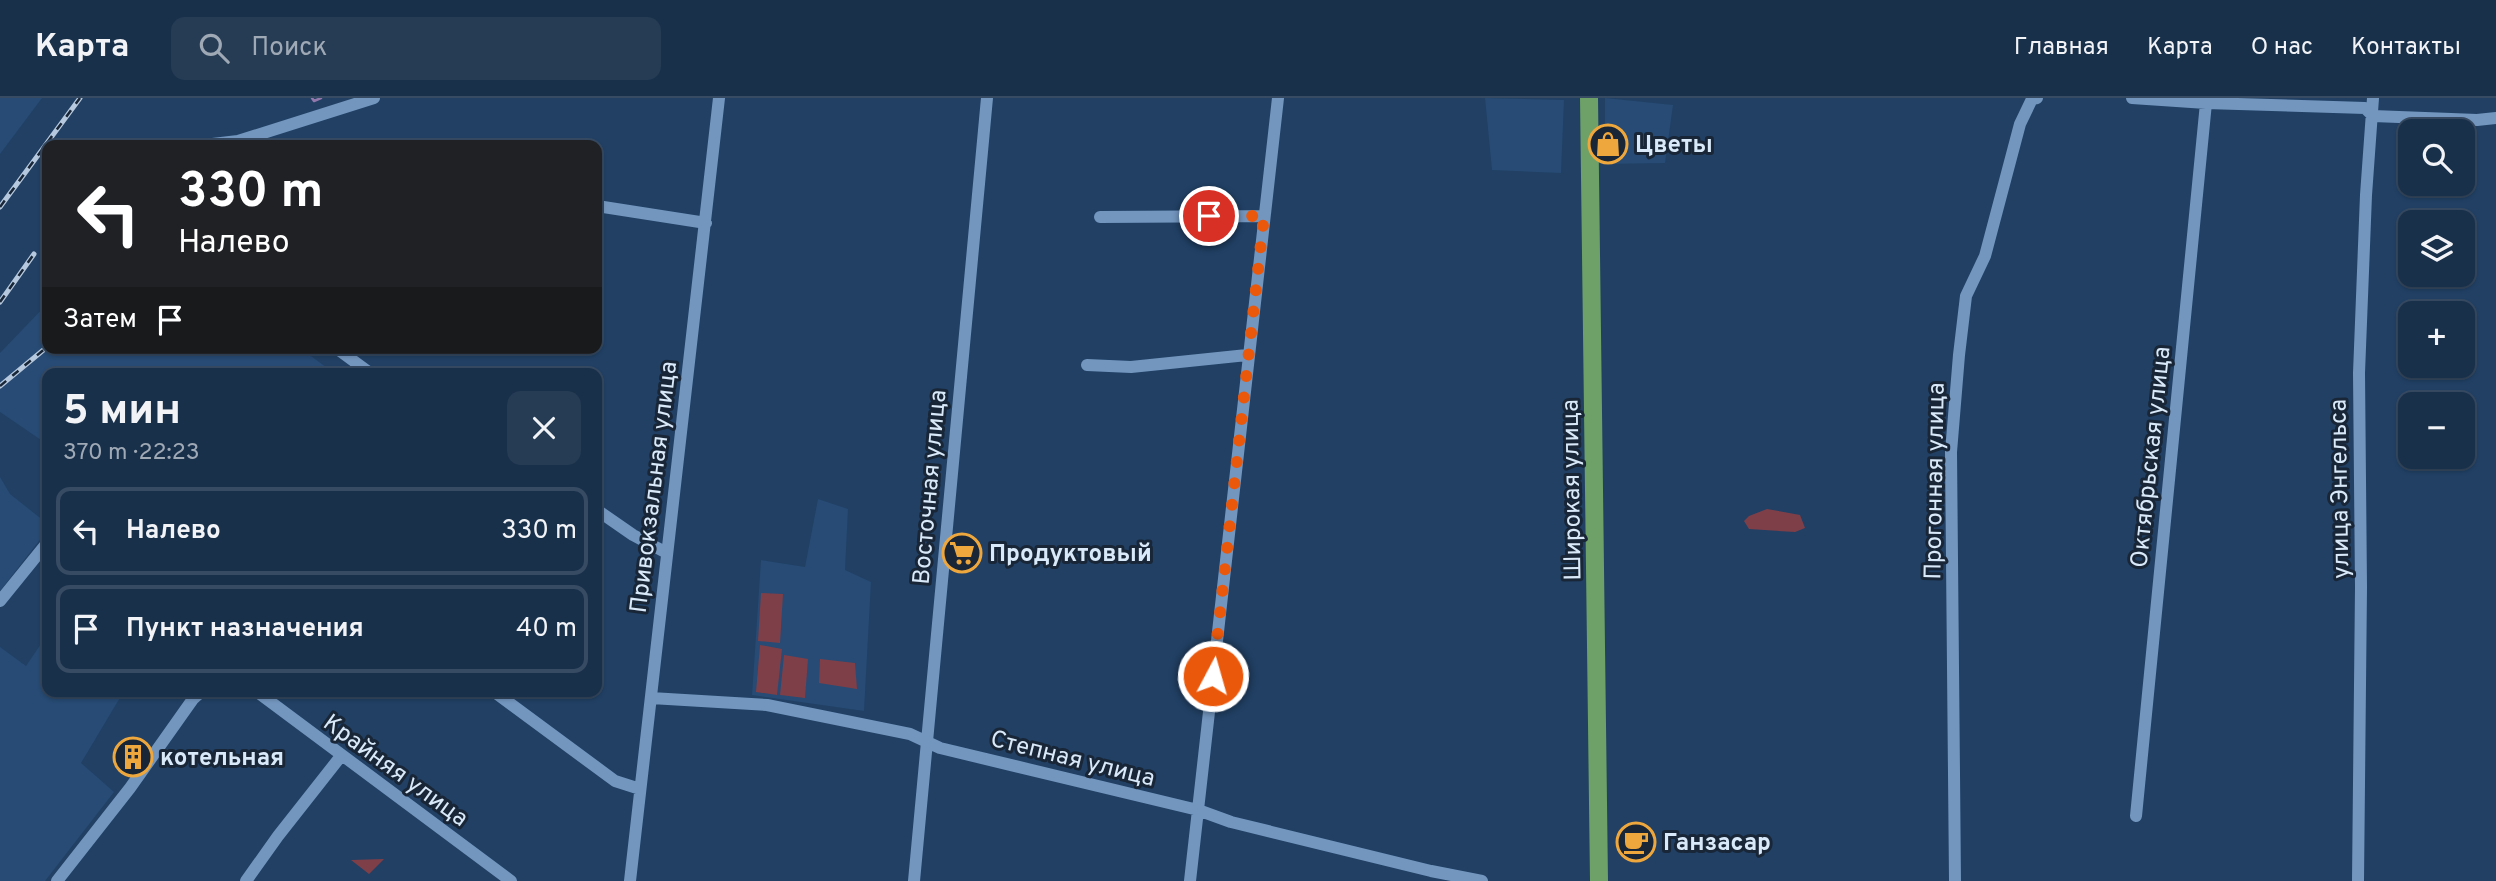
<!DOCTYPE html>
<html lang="ru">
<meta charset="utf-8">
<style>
:root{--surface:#19304b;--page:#263c55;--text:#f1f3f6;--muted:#9fa9b5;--line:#374b63}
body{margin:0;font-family:Overpass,sans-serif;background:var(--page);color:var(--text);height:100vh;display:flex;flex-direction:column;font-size:26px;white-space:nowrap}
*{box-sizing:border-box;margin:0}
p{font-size:23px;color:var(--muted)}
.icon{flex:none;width:38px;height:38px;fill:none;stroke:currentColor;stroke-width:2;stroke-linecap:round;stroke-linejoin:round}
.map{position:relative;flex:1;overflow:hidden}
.details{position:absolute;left:42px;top:270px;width:560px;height:329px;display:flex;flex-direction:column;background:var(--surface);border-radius:14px;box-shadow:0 2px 5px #0004,0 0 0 2px var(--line)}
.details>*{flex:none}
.guide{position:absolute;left:42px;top:42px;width:560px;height:214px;border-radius:14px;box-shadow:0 2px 5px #0004,0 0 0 2px var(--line);background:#202124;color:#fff;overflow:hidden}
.tools{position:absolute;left:2398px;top:21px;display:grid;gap:14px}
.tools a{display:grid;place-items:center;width:77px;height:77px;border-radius:14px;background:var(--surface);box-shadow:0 2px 5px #0004,0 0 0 2px var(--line);font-size:35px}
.pin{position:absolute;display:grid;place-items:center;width:60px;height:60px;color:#fff;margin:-30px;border:4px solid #fff;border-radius:50%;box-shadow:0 2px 7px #0007}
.me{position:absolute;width:77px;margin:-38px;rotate:6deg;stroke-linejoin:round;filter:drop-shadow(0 0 5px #0008)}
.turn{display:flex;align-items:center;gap:24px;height:147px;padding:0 21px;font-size:32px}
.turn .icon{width:91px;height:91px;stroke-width:2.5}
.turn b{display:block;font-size:49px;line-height:60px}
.then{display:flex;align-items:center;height:66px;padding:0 21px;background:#0003;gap:14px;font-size:26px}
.round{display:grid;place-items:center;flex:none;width:74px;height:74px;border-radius:14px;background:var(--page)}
.overview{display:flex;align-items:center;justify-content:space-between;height:119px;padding:0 21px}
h1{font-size:42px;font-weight:700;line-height:52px}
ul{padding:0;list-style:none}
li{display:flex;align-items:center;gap:21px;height:88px;margin:0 14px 10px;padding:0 7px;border:4px solid var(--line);border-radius:14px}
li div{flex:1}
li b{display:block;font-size:26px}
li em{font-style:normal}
header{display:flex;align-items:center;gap:42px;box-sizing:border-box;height:98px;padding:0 35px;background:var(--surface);border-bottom:2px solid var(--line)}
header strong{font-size:33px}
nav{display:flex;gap:38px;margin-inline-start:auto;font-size:24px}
.search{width:490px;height:63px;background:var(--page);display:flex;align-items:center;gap:18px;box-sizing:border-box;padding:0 24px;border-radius:14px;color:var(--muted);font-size:26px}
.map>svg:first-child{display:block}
.built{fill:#274b74}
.green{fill:#7f3f48}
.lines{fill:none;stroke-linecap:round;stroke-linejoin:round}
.stream{stroke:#9378ac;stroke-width:2.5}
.minor{stroke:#7396bf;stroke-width:12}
.major{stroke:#6da167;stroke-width:18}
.rail-casing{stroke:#b6c8dd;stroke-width:5}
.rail{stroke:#182637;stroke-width:2.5;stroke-dasharray:8;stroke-linecap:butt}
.route{stroke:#ea580c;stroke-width:12;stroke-dasharray:0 21.6}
.labels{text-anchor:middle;stroke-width:6;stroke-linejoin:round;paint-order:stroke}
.poi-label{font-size:24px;font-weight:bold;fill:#dae9fa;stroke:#182637;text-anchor:start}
.street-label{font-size:24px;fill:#dae9fa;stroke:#182637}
</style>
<header>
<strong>Карта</strong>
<div class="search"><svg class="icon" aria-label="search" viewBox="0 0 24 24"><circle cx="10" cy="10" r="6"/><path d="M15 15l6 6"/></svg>Поиск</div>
<nav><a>Главная</a><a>Карта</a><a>О нас</a><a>Контакты</a></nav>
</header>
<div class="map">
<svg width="2496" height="783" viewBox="0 0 2496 783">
<rect width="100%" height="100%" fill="#214064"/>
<!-- built -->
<path class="built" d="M0,0H42L0,56Z
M1485,0L1564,2L1561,75L1492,72Z
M1605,0L1673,7L1665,65L1605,66Z
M47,206V250H300L334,275H47V346L0,314V255Z
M0,379L10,396L44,423L46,434L0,493Z
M818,401L848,411L845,472L871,484L864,613L752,597L761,462L805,469Z
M47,537V593H124L81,665L114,694L45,783H0V549L26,568Z"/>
<!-- green -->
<path class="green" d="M1767,411L1800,417L1805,430L1795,434L1749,431L1744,423L1749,418Z
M761,495L783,496L780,545L758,543Z
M760,547L782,551L777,597L756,594Z
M784,557L808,561L805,600L780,597Z
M820,561L855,565L857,591L819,585Z
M384,761L369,776L351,762Z"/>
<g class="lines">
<!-- stream -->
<path class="stream" d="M312,0L314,3L321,0"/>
<!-- minor -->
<path class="minor" d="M2132,0L2206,5L2365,10L2373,18L2477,22L2496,20
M204,47L238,43L374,0
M597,108L706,125
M1100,119L1264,118
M336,250L370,275
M1087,267L1131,269L1247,257
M597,412L633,437L665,454
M0,503L47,445
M256,593L511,783
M493,593L615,683L640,691
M651,600L767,607L910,636L940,650L1198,712L1231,724L1431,773L1482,783
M2136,718L2206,5
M57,783L130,690L193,601L202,593
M246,783L278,738L341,658
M630,783L719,0
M914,783L987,0
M1190,783L1278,0
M1955,783L1951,354L1959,257L1966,198L1985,158L2020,26L2032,1L2037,0
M2358,783L2361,489L2359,275L2366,97L2373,0"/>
<!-- major -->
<path class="major" d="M1589,0L1599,783"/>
<defs>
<path id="rail" d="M0,109L80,0
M0,204L34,156
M0,288L47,249"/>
</defs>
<!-- rail casing -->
<use href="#rail" class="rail-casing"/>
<!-- rail -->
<use href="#rail" class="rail"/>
</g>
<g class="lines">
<!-- route -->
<path class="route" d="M1209,118H1264L1213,578"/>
</g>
<!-- icons -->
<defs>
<symbol id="shop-ring" viewBox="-11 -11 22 22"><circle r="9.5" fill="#182637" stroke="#eea73d" stroke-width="1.5"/><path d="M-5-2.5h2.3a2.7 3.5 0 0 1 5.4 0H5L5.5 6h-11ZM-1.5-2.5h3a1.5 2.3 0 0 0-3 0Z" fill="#eea73d"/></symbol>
<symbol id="supermarket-ring" viewBox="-11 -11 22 22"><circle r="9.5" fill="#182637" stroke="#eea73d" stroke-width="1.5"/><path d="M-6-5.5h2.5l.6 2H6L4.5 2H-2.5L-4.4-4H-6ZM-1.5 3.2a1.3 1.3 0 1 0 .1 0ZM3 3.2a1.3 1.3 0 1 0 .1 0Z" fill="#eea73d"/></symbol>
<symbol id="building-ring" viewBox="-11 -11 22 22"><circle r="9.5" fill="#182637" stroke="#eea73d" stroke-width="1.5"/><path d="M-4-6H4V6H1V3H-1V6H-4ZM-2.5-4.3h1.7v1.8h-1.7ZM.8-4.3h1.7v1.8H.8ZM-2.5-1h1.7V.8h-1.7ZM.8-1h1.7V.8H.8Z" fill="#eea73d"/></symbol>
<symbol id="cafe-ring" viewBox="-11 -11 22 22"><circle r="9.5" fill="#182637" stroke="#eea73d" stroke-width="1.5"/><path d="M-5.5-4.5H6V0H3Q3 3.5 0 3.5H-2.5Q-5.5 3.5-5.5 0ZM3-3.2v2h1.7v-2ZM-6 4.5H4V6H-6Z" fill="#eea73d"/></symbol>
</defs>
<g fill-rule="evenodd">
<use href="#shop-ring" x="1586" y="24" width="44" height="44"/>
<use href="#supermarket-ring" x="940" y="433" width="44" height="44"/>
<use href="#building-ring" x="111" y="637" width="44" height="44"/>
<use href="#cafe-ring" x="1614" y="722" width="44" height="44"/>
</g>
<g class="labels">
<!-- poi labels -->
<g class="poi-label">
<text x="1635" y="54">Цветы</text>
<text x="989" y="463">Продуктовый</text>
<text x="160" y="667">котельная</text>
<text x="1663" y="752">Ганзасар</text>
</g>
<!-- street labels -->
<g class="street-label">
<text transform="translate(2150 359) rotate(-84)" y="8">Октябрьская улица</text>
<text transform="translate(1934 383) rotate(-89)" y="8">Прогонная улица</text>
<text transform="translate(653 389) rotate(-83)" y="8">Привокзальная улица</text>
<text transform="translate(929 389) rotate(-85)" y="8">Восточная улица</text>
<text transform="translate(2339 391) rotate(-91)" y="8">улица Энгельса</text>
<text transform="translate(1571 392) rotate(-91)" y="8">Широкая улица</text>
<text transform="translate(1073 660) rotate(14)" y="8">Степная улица</text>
<text transform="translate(396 672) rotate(36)" y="8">Крайняя улица</text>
</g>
</g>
</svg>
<div class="tools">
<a><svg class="icon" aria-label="search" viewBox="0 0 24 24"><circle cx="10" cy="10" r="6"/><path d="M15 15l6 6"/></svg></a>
<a><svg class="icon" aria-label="layers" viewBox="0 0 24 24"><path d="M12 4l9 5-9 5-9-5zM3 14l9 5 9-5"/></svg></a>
<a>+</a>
<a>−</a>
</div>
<div class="pin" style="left:1209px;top:118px;background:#d93025"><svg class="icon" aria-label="arrive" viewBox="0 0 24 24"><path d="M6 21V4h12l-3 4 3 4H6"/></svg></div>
<svg class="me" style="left:1213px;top:578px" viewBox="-20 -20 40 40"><circle r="17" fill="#ea580c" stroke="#fff" stroke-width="3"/><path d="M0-11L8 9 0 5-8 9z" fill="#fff"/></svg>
<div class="guide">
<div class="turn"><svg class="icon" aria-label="left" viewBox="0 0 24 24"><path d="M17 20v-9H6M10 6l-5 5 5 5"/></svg><div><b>330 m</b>Налево</div></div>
<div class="then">Затем<svg class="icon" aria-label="arrive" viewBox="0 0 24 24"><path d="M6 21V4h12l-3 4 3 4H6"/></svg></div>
</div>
<section class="details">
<div class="overview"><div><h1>5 мин</h1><p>370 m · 22:23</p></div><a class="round"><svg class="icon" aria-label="close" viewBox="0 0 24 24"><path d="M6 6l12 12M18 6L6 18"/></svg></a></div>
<ul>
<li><svg class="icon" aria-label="left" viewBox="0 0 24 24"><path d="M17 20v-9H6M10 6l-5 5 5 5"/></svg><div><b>Налево</b></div><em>330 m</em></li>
<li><svg class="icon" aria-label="arrive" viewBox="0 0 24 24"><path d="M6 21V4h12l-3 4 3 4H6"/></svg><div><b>Пункт назначения</b></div><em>40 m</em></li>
</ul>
</section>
</div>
